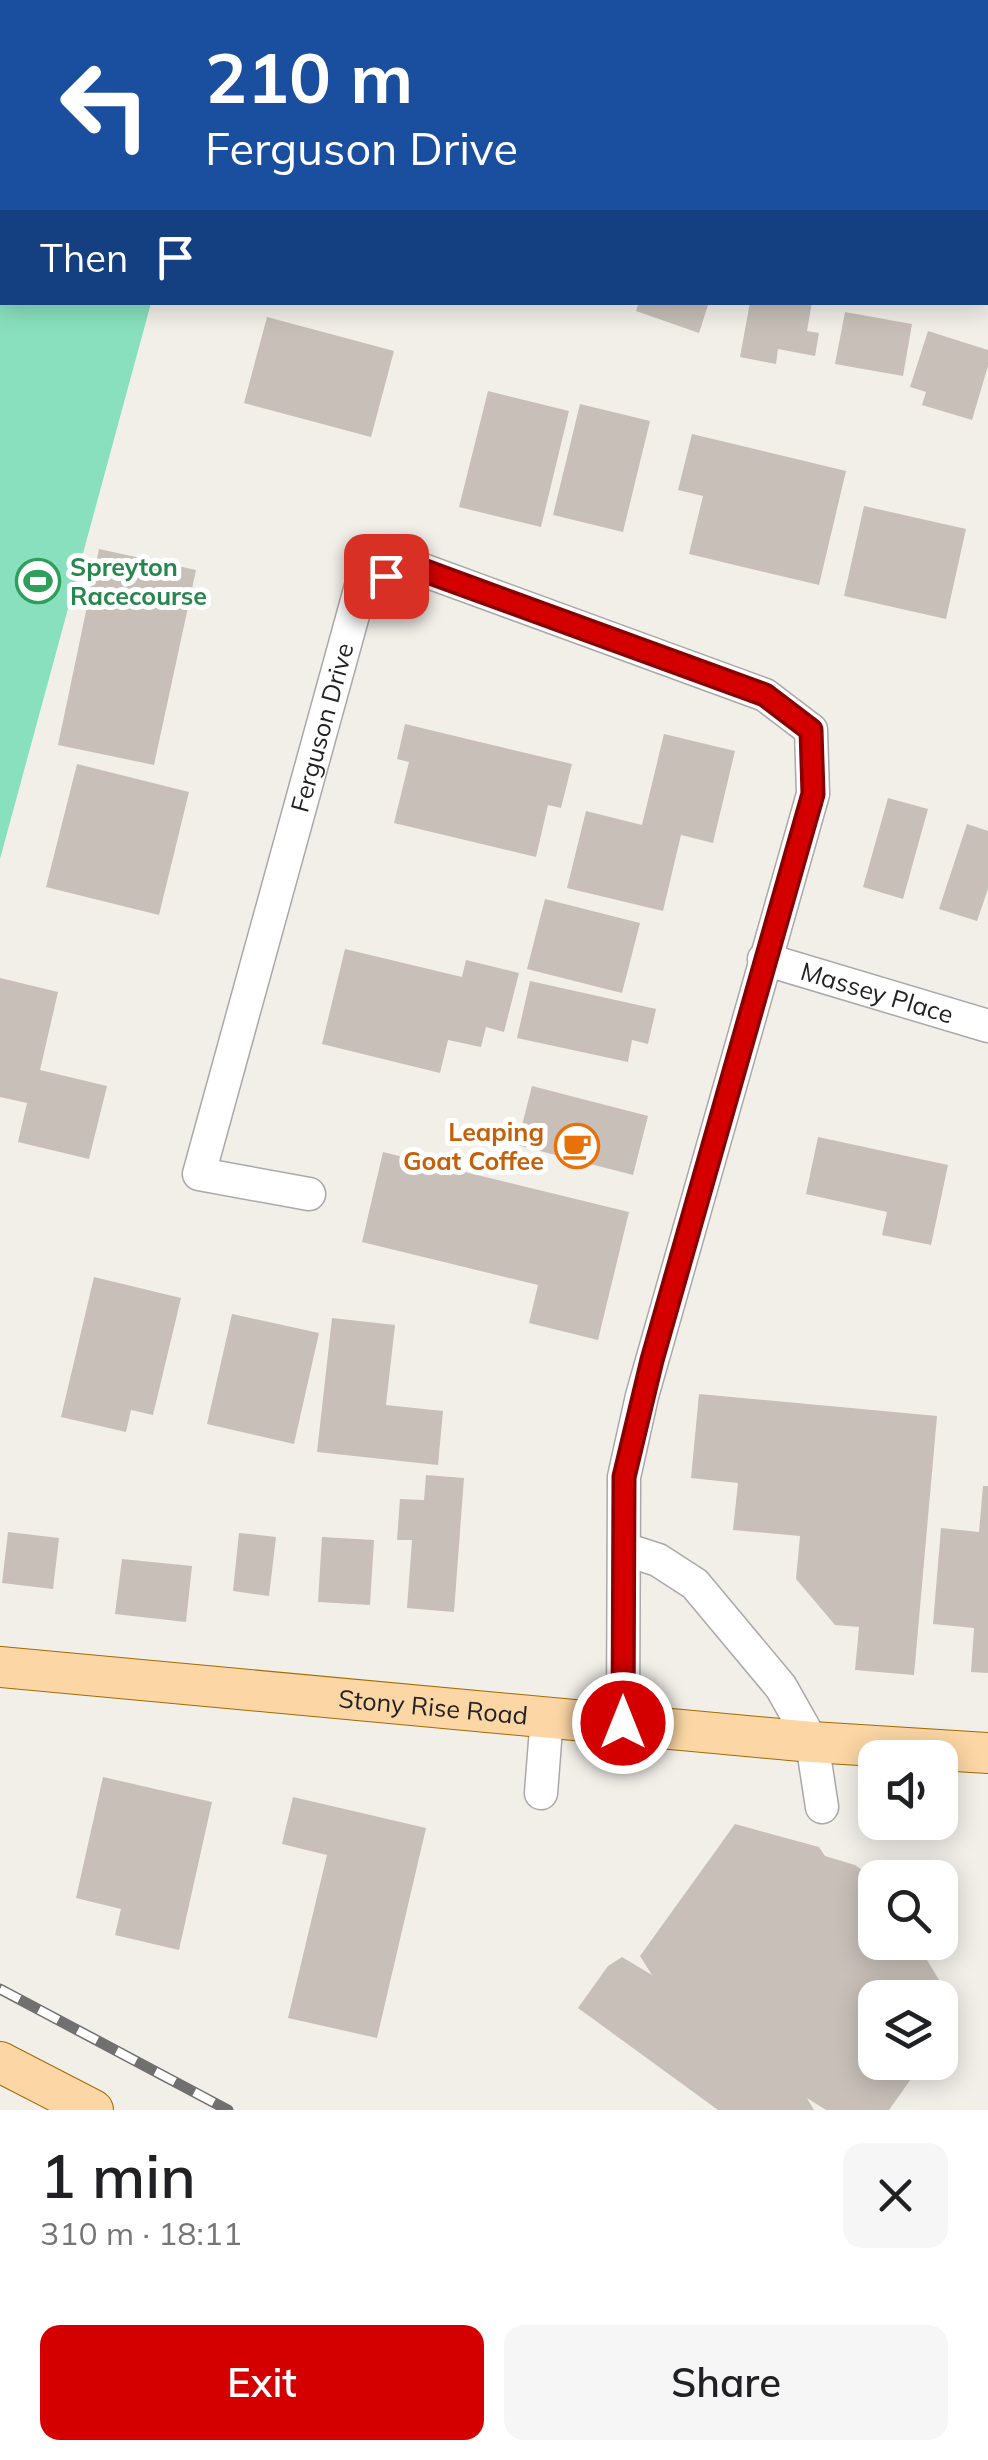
<!DOCTYPE html>
<meta charset="utf-8">
<style>
:root{--surface:#fff;--page:#f6f6f6;--text:#202124;--muted:#757577;--accent:#d40000}
body{margin:0;font-family:Mulish,sans-serif;background:var(--page);color:var(--text);height:100vh;display:flex;flex-direction:column;font-size:38px;white-space:nowrap}
*{box-sizing:border-box;margin:0}
p{font-size:32px;color:var(--muted)}
.icon{flex:none;width:55px;height:55px;fill:none;stroke:currentColor;stroke-width:2;stroke-linecap:round;stroke-linejoin:round}
.map{position:relative;height:2110px;overflow:hidden}
.side{display:flex;flex-direction:column;background:var(--surface);flex:1}
.side>*{flex:none}
.hud{position:absolute;left:0px;top:0px;width:990px;height:305px;box-shadow:0 5px 25px #0003;background:#1a4fa0;color:#fff;overflow:hidden}
.tools{position:absolute;left:858px;top:1740px;display:grid;gap:20px}
.tools a{display:grid;place-items:center;width:100px;height:100px;border-radius:20px;background:var(--surface);box-shadow:0 5px 25px #0003;font-size:50px}
.pin{position:absolute;display:grid;place-items:center;width:85px;height:85px;color:#fff;margin:-42px;border-radius:20px;box-shadow:0 5px 15px #0006}
.me{position:absolute;width:110px;margin:-55px;rotate:0deg;stroke-linejoin:round;filter:drop-shadow(0 0 8px #0008)}
.turn{display:flex;align-items:center;gap:35px;height:210px;padding:0 40px;font-size:45px}
.turn .icon{width:130px;height:130px;stroke-width:2.5}
.turn b{display:block;font-size:70px;line-height:85px}
.then{display:flex;align-items:center;height:95px;padding:0 40px;background:#0003;gap:20px;font-size:38px}
.round{display:grid;place-items:center;flex:none;width:105px;height:105px;border-radius:20px;background:var(--page)}
.summary{display:flex;align-items:center;justify-content:space-between;height:170px;padding:0 40px}
h1{font-size:60px;font-weight:600;line-height:75px}
.action{display:flex;gap:20px;margin-top:auto;padding:20px 40px}
.action a{flex:1;height:115px;border-radius:20px;background:var(--accent);color:#fff;font-size:40px;font-weight:600;line-height:115px;text-align:center}
.action a+a{background:var(--page);color:var(--text)}
.map>svg:first-child{display:block}
.park{fill:#c8facc}
.pitch{fill:#88e0be}
.building{fill:#c7bfb8}
.lines{fill:none;stroke-linecap:round;stroke-linejoin:round}
.minor-casing{stroke:#a9a9a9;stroke-width:35}
.major-casing{stroke:#a06b00;stroke-width:42}
.minor{stroke:#fff;stroke-width:32}
.major{stroke:#fcd6a4;stroke-width:40}
.rail-casing{stroke:#707070;stroke-width:11}
.rail{stroke:#fff;stroke-width:8;stroke-dasharray:22;stroke-linecap:butt}
.route-casing{stroke:#8a0000;stroke-width:25}
.route{stroke:#d40000;stroke-width:18}
.labels{text-anchor:middle;stroke-width:10;stroke-linejoin:round;paint-order:stroke}
.leisure-label{font-size:25px;font-weight:bold;fill:#27864d;stroke:#fff;text-anchor:start}
.street-label{font-size:25px;fill:#222;stroke:#fff}
.food-label{font-size:25px;font-weight:bold;fill:#c56008;stroke:#fff;text-anchor:end}
</style>
<div class="map">
<svg width="988" height="2110" viewBox="0 0 988 2110">
<rect width="100%" height="100%" fill="#f2efe9"/>
<!-- park -->
<path class="park" d="M228,0H988V212V2Z"/>
<!-- pitch -->
<path class="pitch" d="M0,0L228,2H2V302L151,303L0,859Z"/>
<!-- building -->
<path class="building" d="M639,302H709L699,333L636,311Z
M750,302H812L807,331L819,333L815,356L778,349L776,364L740,357Z
M845,312L912,324L903,376L835,364Z
M267,317L394,351L371,437L244,403Z
M928,331L988,350V366L972,420L922,405L926,392L910,387Z
M488,391L569,411L541,527L459,507Z
M580,404L650,421L623,532L553,515Z
M692,434L846,471L819,585L689,554L703,496L678,490Z
M864,506L966,529L946,619L844,596Z
M99,549L196,570L154,765L58,745Z
M405,724L572,764L561,808L548,805L536,857L394,823L409,762L397,759Z
M664,734L735,751L713,843L681,835L663,911L567,888L586,811L642,825Z
M77,764L189,792L159,915L46,887Z
M888,798L928,809L903,899L863,887Z
M967,824L988,831V889L977,921L939,909Z
M545,899L640,923L622,993L527,969Z
M345,949L462,977L466,960L519,973L504,1032L486,1027L481,1047L448,1040L440,1073L322,1044Z
M0,978L58,992L40,1070L107,1086L89,1159L18,1142L27,1103L0,1097Z
M530,981L656,1009L648,1044L632,1040L628,1062L517,1038Z
M532,1086L648,1116L633,1175L517,1145Z
M818,1137L948,1165L931,1245L882,1235L887,1212L806,1194Z
M383,1152L629,1212L598,1340L529,1323L538,1285L362,1242Z
M94,1277L181,1298L153,1415L131,1410L126,1432L61,1417Z
M232,1314L319,1333L294,1444L207,1424Z
M332,1318L395,1325L386,1405L443,1411L438,1465L317,1452Z
M699,1394L937,1416L914,1675L855,1670L859,1627L835,1625L796,1579L800,1536L733,1530L738,1483L691,1478Z
M426,1475L464,1478L454,1612L407,1608L412,1540H397L400,1499L424,1500Z
M983,1486H988V1673L971,1672L974,1628L933,1624L941,1528L979,1532Z
M8,1532L59,1538L53,1589L2,1583Z
M239,1533L276,1537L269,1596L233,1591Z
M322,1537L374,1540L370,1605L318,1602Z
M122,1559L192,1566L186,1622L115,1614Z
M103,1777L212,1802L179,1950L115,1935L121,1909L76,1898Z
M293,1797L426,1828L377,2038L288,2018L327,1855L282,1844Z
M735,1824L819,1847L825,1856L855,1865L875,1879V1942H928L924,1955L953,2003L948,2010L951,2024L940,2039V1998H875V2062H923L889,2110H826L807,2098L814,2110H718L578,2008L608,1966L622,1957L652,1975L640,1956Z"/>
<g class="lines">
<defs>
<g id="minor">
<path d="M0,1L6,2"/>
<path id="s1" d="M764,959L988,1026"/>
<path id="s2" d="M309,1194L199,1174L361,586L412,566L765,695L811,730L813,794L642,1396L624,1477L623,1723"/>
<path d="M624,1549L658,1560L695,1584L781,1687L812,1742L822,1807"/>
<path d="M541,1793L547,1716"/>
</g>
<g id="major">
<path id="s3" d="M0,1667L812,1742L988,1753"/>
<path d="M0,2062L93,2110"/>
</g>
</defs>
<!-- minor casing -->
<use href="#minor" class="minor-casing"/>
<!-- major casing -->
<use href="#major" class="major-casing"/>
<!-- minor -->
<use href="#minor" class="minor"/>
<!-- major -->
<use href="#major" class="major"/>
<defs>
<path id="rail" d="M0,1989L228,2110"/>
</defs>
<!-- rail casing -->
<use href="#rail" class="rail-casing"/>
<!-- rail -->
<use href="#rail" class="rail"/>
</g>
<g class="lines">
<defs>
<path id="route" d="M386,576L412,566L447,579L765,695L811,730L813,794L652,1360L624,1477L623,1723"/>
</defs>
<!-- route casing -->
<use href="#route" class="route-casing"/>
<!-- route -->
<use href="#route" class="route"/>
</g>
<!-- icons -->
<defs>
<symbol id="stadium-ring" viewBox="-11 -11 22 22"><circle r="9.5" fill="#fff" stroke="#2e9e5b" stroke-width="1.5"/><path d="M0-5a6.5 5 0 1 0 0 10a6.5 5 0 1 0 0-10ZM-3.5-1.8h7v3.6h-7Z" fill="#2e9e5b"/></symbol>
<symbol id="cafe-ring" viewBox="-11 -11 22 22"><circle r="9.5" fill="#fff" stroke="#e8710a" stroke-width="1.5"/><path d="M-5.5-4.5H6V0H3Q3 3.5 0 3.5H-2.5Q-5.5 3.5-5.5 0ZM3-3.2v2h1.7v-2ZM-6 4.5H4V6H-6Z" fill="#e8710a"/></symbol>
</defs>
<g fill-rule="evenodd">
<use href="#stadium-ring" x="13" y="556" width="50" height="50"/>
<use href="#cafe-ring" x="552" y="1121" width="50" height="50"/>
</g>
<g class="labels">
<!-- leisure labels -->
<g class="leisure-label">
<text x="70" y="576">Spreyton<tspan x="70" dy="29">Racecourse</tspan></text>
</g>
<!-- street labels -->
<g class="street-label">
<text dy="9" stroke="none"><textPath href="#s2" startOffset="575">Ferguson Drive</textPath></text>
<text dy="9" stroke="none"><textPath href="#s1" startOffset="118">Massey Place</textPath></text>
<text dy="9" stroke="none"><textPath href="#s3" startOffset="435">Stony Rise Road</textPath></text>
</g>
<!-- food labels -->
<g class="food-label">
<text x="544" y="1141">Leaping<tspan x="544" dy="29">Goat Coffee</tspan></text>
</g>
</g>
</svg>
<div class="tools">
<a><svg class="icon" aria-label="sound" viewBox="0 0 24 24"><path d="M4 9h4l5-4v14l-5-4H4zM17 9q2 3 0 6"/></svg></a>
<a><svg class="icon" aria-label="search" viewBox="0 0 24 24"><circle cx="10" cy="10" r="6"/><path d="M15 15l6 6"/></svg></a>
<a><svg class="icon" aria-label="layers" viewBox="0 0 24 24"><path d="M12 4l9 5-9 5-9-5zM3 14l9 5 9-5"/></svg></a>
</div>
<div class="pin" style="left:386px;top:576px;background:#d93025"><svg class="icon" aria-label="arrive" viewBox="0 0 24 24"><path d="M6 21V4h12l-3 4 3 4H6"/></svg></div>
<svg class="me" style="left:623px;top:1723px" viewBox="-20 -20 40 40"><circle r="17" fill="#d40000" stroke="#fff" stroke-width="3"/><path d="M0-11L8 9 0 5-8 9z" fill="#fff"/></svg>
<div class="hud">
<div class="turn"><svg class="icon" aria-label="left" viewBox="0 0 24 24"><path d="M17 20v-9H6M10 6l-5 5 5 5"/></svg><div><b>210 m</b>Ferguson Drive</div></div>
<div class="then">Then<svg class="icon" aria-label="arrive" viewBox="0 0 24 24"><path d="M6 21V4h12l-3 4 3 4H6"/></svg></div>
</div>
</div>
<section class="side">
<div class="summary"><div><h1>1 min</h1><p>310 m · 18:11</p></div><a class="round"><svg class="icon" aria-label="close" viewBox="0 0 24 24"><path d="M6 6l12 12M18 6L6 18"/></svg></a></div>
<div class="action"><a>Exit</a><a>Share</a></div>
</section>
